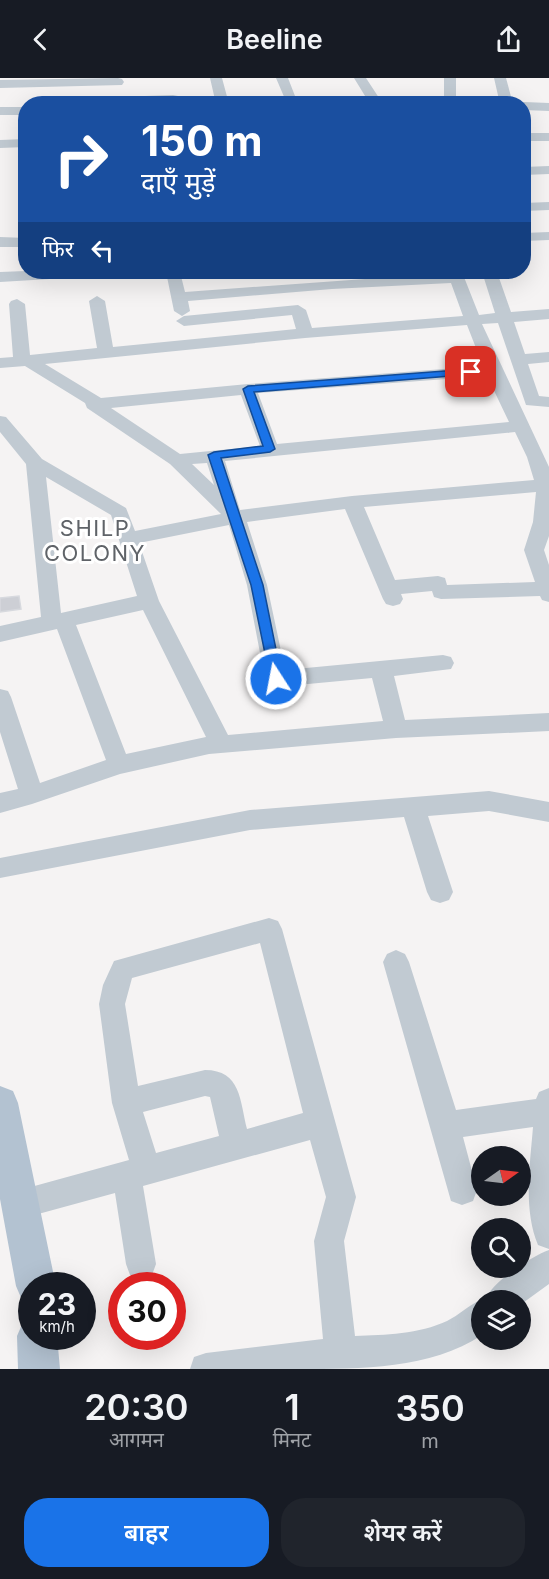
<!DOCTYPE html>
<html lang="hi">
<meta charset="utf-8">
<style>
:root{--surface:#171b24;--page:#20242c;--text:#f1f3f6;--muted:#9ea1a6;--accent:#1a73e8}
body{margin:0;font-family:Inter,"Noto Sans Devanagari",sans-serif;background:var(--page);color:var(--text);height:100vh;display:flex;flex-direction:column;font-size:22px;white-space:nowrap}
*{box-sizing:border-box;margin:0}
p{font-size:20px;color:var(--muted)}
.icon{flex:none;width:33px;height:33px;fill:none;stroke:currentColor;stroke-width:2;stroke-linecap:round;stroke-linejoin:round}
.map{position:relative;height:1291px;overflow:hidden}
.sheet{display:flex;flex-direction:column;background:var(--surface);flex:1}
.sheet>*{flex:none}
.banner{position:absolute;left:18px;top:18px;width:513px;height:183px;border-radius:24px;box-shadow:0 6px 24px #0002;background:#1a4fa0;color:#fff;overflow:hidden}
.needle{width:39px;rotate:76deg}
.controls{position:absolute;left:471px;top:1068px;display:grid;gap:12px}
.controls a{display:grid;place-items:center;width:60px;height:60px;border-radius:50%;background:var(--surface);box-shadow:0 6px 24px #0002;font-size:30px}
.speed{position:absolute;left:18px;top:1194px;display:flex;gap:12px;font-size:30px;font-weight:700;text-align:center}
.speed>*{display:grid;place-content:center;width:78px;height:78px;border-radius:50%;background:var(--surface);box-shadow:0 6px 24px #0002;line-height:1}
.speed small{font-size:15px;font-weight:400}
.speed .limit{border:9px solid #d22;background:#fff;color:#111}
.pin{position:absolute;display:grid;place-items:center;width:51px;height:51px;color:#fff;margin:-26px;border-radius:12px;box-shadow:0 3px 9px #0006}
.me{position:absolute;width:66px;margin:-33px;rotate:349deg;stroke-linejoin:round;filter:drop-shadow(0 0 4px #0008)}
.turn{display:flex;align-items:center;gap:21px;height:126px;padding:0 24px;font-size:27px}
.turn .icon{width:78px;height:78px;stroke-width:2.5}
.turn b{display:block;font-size:42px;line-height:51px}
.then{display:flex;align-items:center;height:57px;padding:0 24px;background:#0003;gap:12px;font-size:22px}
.eta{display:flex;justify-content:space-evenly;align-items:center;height:102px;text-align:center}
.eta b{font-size:36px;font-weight:600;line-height:42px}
.cta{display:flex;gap:12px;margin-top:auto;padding:12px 24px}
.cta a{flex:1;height:69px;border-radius:24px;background:var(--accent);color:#fff;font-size:24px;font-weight:600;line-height:69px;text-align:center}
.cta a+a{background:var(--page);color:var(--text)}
header{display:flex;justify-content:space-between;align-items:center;height:78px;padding:0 24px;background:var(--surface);font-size:27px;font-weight:600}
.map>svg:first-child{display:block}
.building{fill:#cdcfd5;stroke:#d7d9de;stroke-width:1.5}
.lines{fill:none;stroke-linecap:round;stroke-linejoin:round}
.minor{fill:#c1cad2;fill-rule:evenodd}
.major{fill:#b3c2d1;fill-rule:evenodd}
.route{fill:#1a73e8;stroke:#114b97;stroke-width:1.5}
.labels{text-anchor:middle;stroke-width:6;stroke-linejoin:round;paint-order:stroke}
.neighbourhood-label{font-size:22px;letter-spacing:1.5px;fill:#5f6368;stroke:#fff}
</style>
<header><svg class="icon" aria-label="back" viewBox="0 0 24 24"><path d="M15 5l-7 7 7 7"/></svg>Beeline<svg class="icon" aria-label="share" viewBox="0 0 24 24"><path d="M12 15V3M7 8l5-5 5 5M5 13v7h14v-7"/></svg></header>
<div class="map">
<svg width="549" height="1291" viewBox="0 0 549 1291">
<rect width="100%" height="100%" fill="#f5f3f3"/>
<!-- building -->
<path class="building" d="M19,518L21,531L0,534V520Z"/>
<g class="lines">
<!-- minor -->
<path class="minor" d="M118,0L122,1L124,4L122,7L0,10V2Z
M210,0H222L229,26H216Z
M276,0H288L295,18L293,21H285Z
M354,0H366L383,26H370Z
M444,0H456V26H444Z
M494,0H506L513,26H500Z
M173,17L178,18L179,21L178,24L112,26L111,23L117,19Z
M524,24L549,25V33L524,32V26H519Z
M0,29H26V37H0Z
M524,55H549V63H524Z
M26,61V69L0,70V62Z
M549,88V96L524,97V89Z
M549,124V132L524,133V125Z
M549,154V162L524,163V155Z
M0,159L26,160V169H0Z
M26,193V194H91L83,199L0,204V194Z
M166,194H180L185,214L462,194L479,237L495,235L482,194H497L511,234L549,231V241L514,244L525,276L549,274V284L528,286L539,318L549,319V329L526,327L498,245L482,246L549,389V458L544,472L549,487V524L542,522L540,518L441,521L434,519L432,513L401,516L403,521L400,526L393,528L386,526L383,521L345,431L247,444L267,507L285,592L443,577L451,579L454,585L451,591L394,598L405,642L549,635V653L396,660L209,676L120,696L32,726L0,735V715L18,711L0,654V611L8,613L11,619L40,705L106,682L57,551L0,564V548L41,539L26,386L0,354V338L6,339L42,381L126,430L135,453L221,436L170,386L87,330L85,325L25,288L0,290V280L13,279L9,226L11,223L17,221L25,226L30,277L97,270L89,223L97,218L105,223L113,269L296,251L292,237L184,248L176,243L184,238L298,227L306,232L312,250L463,238L451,205L332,211L188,223L190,233L182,238L174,233ZM467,247L483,288L248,306L101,320L45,286L305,260ZM487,298L509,344L277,366L258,315ZM241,317L260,368L180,376L111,330ZM515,354L527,379L534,402L352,418L240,432L225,383ZM207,385L214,407L192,386ZM46,399L111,437L137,518L61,535ZM536,414L533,444L524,472L535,504L447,507L445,500L438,498L395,502L364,429ZM229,447L247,507L265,601L268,607L276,609L372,600L383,643L228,657L159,523L139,465ZM143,532L206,659L126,676L76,547Z
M489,713L549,724V744L489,733L428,738L453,814L449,822L440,825L431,822L427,814L404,739L250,752L0,800V780L250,732Z
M269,840L278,843L282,851L356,1119L344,1163L355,1258C385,1257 419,1256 447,1243C459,1237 469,1227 482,1221L485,1222H482V1257C431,1291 360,1291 300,1291C263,1291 226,1291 190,1291L194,1279L206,1275L323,1261L314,1163L326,1119L310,1062L143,1108L156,1186L152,1197L141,1201L130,1197L126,1186L115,1115L20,1141L9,1137L5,1126L9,1115L129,1082L112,1025L99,926L103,907L114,883ZM260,865L303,1035L247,1051C240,1023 241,992 205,992L138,1008L125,926L132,900ZM205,1018L210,1019L219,1058L156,1075L143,1034Z
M396,872L405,876L409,884L456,1032L536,1021L539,1014L549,1010V1171L538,1167C523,1131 530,1087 533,1049L463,1059L477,1112L473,1123L462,1127L451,1123L383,884L387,876Z
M549,1172V1206L520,1227V1222H485C492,1204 530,1179 549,1172Z"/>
<!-- major -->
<path class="major" d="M0,1008L13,1013L18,1025L56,1208H32V1226L22,1222L16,1208L0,1121Z
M32,1240V1258H57L60,1291H18L17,1258L23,1244Z"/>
</g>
<!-- route -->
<path class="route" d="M471,291L475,292V296L254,314L275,371L270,374L221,380L263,507L282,601L276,606L271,605L251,507L208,377L214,374L263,368L243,311L248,308Z"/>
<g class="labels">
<!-- neighbourhood labels -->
<g class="neighbourhood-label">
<text x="95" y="458">SHILP<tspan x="95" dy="25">COLONY</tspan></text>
</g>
</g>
</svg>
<div class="controls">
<a><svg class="needle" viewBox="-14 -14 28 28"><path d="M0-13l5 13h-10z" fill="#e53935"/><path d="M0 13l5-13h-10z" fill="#9ea1a6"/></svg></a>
<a><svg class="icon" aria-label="search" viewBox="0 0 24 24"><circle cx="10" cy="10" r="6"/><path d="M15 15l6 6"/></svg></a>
<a><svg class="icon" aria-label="layers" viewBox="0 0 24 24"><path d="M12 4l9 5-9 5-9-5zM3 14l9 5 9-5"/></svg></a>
</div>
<div class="speed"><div>23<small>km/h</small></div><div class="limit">30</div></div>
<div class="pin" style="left:471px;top:294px;background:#d93025"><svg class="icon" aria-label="arrive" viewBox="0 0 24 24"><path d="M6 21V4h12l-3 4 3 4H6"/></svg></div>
<svg class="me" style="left:276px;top:601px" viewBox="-20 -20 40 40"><circle r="17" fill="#1a73e8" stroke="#fff" stroke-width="3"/><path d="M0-11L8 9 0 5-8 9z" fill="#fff"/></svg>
<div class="banner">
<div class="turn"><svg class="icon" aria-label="right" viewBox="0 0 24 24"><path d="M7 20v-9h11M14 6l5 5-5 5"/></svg><div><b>150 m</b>दाएँ मुड़ें</div></div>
<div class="then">फिर<svg class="icon" aria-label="left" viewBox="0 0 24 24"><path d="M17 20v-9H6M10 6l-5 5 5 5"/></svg></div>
</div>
</div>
<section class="sheet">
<div class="eta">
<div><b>20:30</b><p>आगमन</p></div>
<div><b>1</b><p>मिनट</p></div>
<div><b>350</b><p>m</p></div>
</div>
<div class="cta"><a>बाहर</a><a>शेयर करें</a></div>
</section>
